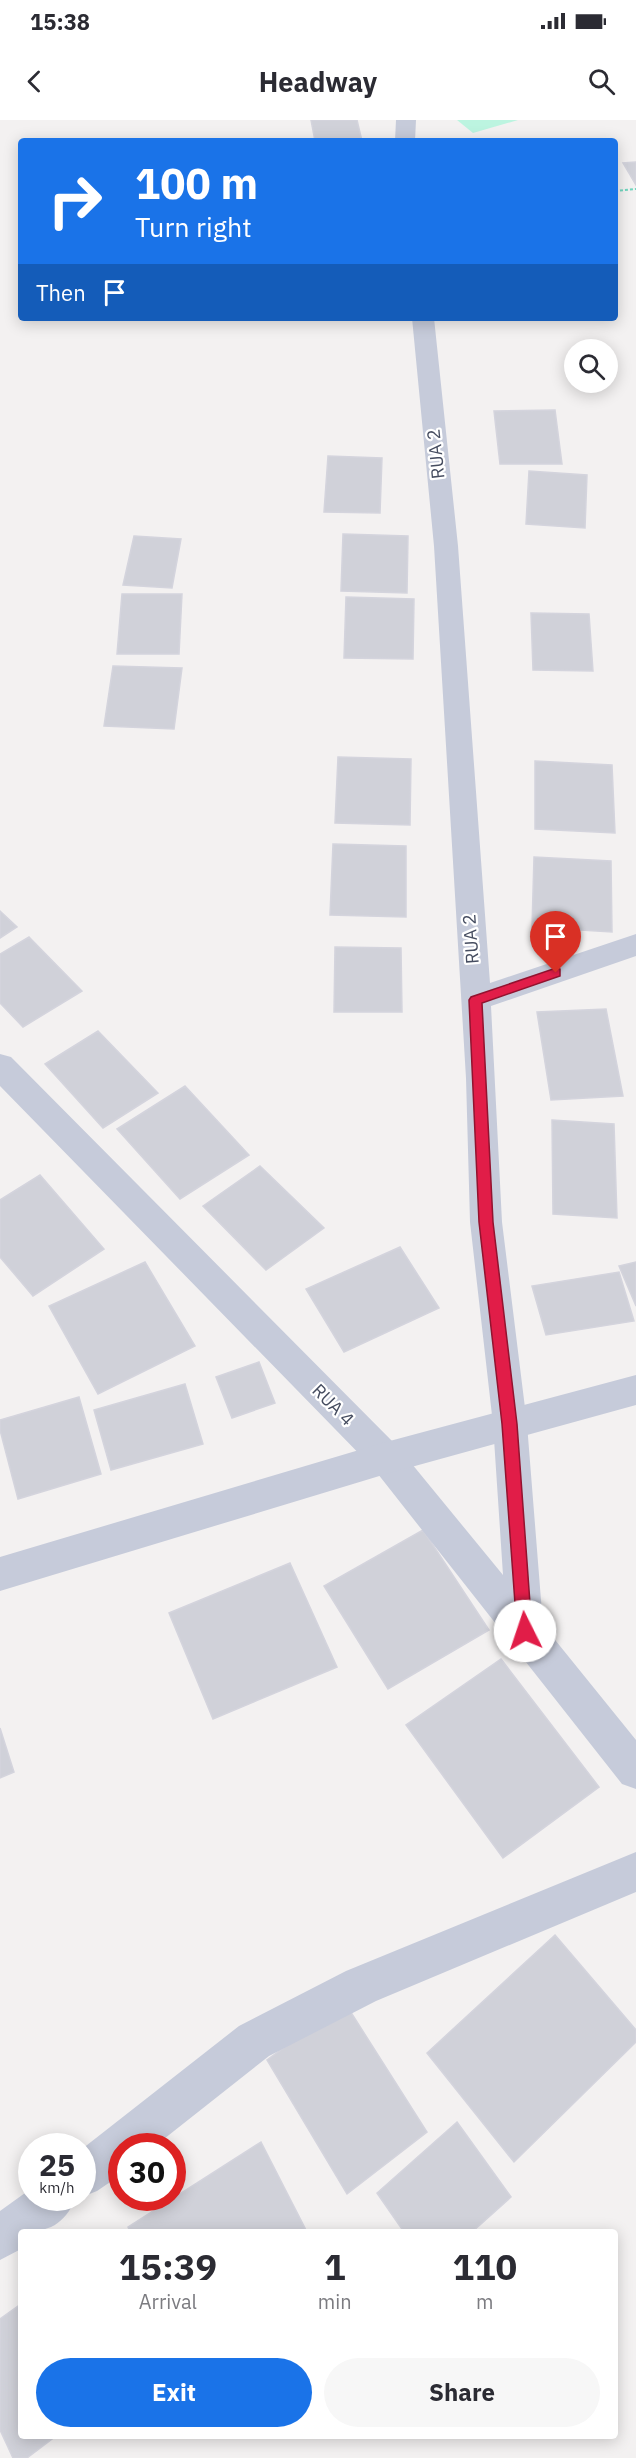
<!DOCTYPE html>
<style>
:root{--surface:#fff;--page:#f7f7f7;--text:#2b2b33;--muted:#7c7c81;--accent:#1a73e8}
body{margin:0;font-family:"IBM Plex Sans",sans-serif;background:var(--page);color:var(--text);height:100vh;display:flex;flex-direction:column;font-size:22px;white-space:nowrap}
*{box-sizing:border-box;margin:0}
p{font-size:20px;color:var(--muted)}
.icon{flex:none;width:33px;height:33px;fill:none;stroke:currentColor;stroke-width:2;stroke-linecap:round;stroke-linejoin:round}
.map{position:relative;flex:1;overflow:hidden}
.details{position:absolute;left:18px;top:2109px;width:600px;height:210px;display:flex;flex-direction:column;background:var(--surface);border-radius:6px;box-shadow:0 3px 15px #0003}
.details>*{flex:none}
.banner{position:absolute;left:18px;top:18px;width:600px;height:183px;border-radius:6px;box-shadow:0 3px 15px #0003;background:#1a73e8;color:#fff;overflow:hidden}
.fabs{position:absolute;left:564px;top:219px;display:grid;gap:12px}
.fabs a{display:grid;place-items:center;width:54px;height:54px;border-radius:50%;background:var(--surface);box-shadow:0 3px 15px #0003;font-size:30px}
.speed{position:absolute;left:18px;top:2013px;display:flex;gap:12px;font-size:30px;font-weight:700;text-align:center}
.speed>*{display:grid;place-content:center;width:78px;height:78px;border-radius:50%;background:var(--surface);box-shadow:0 3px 15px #0003;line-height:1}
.speed small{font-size:15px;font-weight:400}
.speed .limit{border:9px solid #d22;background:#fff;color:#111}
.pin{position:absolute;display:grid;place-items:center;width:51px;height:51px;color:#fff;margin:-62px -26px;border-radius:50% 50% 50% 0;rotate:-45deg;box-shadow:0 0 6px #0007}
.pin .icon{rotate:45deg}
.me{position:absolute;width:66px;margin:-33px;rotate:356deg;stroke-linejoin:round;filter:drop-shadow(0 0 4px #0008)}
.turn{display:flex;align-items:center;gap:21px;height:126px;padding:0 18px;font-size:27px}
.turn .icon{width:78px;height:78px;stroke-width:2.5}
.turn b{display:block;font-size:42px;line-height:51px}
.then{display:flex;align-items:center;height:57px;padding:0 18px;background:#0003;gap:12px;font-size:22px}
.eta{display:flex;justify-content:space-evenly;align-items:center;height:102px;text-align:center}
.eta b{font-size:36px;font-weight:800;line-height:42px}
.button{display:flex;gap:12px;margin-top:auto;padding:12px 18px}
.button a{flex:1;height:69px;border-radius:36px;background:var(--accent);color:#fff;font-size:24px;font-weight:800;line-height:69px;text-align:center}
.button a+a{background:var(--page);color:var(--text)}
.status{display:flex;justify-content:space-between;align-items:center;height:42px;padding:0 30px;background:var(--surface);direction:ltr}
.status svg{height:16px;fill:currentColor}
header{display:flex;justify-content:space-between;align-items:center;height:78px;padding:0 18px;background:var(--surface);font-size:27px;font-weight:800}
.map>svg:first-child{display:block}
.green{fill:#bcf4e0}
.building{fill:#d0d1d9;stroke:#d4d4dd;stroke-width:1.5}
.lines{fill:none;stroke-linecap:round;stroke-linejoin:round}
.path{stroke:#70d6be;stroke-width:2;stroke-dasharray:3 2;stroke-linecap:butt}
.minor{fill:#c6cbda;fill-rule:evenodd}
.tertiary{fill:#c6cbda;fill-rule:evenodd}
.route{fill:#e11d48;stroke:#92132f;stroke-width:1.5}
.labels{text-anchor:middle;stroke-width:4.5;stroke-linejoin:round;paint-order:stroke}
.street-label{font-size:18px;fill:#464d60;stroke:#fff}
</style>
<div class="status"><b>15:38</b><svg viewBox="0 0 49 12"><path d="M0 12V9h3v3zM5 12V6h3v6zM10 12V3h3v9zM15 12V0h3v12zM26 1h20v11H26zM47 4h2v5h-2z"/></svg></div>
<header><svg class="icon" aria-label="back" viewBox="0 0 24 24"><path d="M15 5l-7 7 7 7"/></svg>Headway<svg class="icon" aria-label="search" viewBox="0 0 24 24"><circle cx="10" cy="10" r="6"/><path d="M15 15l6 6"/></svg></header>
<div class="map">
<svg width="636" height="2338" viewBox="0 0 636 2338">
<rect width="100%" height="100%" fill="#f3f1f1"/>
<!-- green -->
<path class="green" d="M457,0H518L473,13Z"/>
<!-- building -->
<path class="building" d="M311,0H357L362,21H315Z
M636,42V65L623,43Z
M555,290L562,344H500L494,291Z
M328,336L382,338L380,393L324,392Z
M529,351L587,355L585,408L526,404Z
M343,414L408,416L407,473L341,471Z
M134,416L181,419L172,468L123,465Z
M122,474H182L179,534H117Z
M346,477L414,479L413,539L344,538Z
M531,493L589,494L593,551L533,550Z
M113,546L182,548L174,609L104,606Z
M338,637L411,639L410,705L335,703Z
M535,641L612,645L615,713L535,709Z
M333,724L406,726V797L330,795Z
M534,737L611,741L612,812L532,807Z
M0,791L17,807L0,818Z
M29,817L82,871L23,907L0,883V834Z
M335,827L401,828L402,892H334Z
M606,889L623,976L551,980L537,892Z
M98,911L158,973L103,1008L45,944Z
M185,966L249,1035L180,1079L117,1009Z
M552,1000L614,1004L617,1098L553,1094Z
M260,1046L324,1108L266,1150L203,1086Z
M40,1055L104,1129L33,1176L0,1137V1080Z
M400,1127L439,1188L344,1232L306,1169Z
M145,1142L195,1226L98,1274L49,1186Z
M636,1142V1186L619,1146Z
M619,1152L634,1201L546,1215L532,1166Z
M259,1242L275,1283L232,1298L216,1257Z
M185,1264L203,1324L111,1350L94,1290Z
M79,1277L101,1354L18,1379L0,1310V1300Z
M423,1410L489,1510L388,1569L324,1466Z
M290,1443L337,1547L213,1599L169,1493Z
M501,1539L599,1667L503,1738L406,1605Z
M0,1608L14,1652L0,1658Z
M555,1815L636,1910V1922L514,2042L427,1933Z
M345,1883L427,2012L347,2074L267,1940Z
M457,2002L511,2077L472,2112H404L377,2073Z
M261,2022L307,2112H130L128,2107Z
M21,2184V2316H56L27,2338H13L0,2310V2199Z"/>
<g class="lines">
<!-- path -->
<path class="path" d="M615,71L636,69"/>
<!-- minor -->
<path class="minor" d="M396,0H416L415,21H395Z
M412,198H434L458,426L490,863L636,814V836L491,886L502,1102L527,1304L543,1505L636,1620V1669L622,1664L374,1349L0,966V934L11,937L398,1327L503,1455L493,1304L470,1102L466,958L434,426Z
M636,1732V1772L376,1881L269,1936L155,2026H122V2054L97,2071L82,2077V2029L239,1906L346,1851Z
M32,2068V2078H76C64,2105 49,2112 21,2112V2129L0,2140V2091Z"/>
<!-- tertiary -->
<path class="tertiary" d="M636,1255V1285L386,1354L0,1471V1437L386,1322Z"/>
</g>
<!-- route -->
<path class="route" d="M556,848L560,849V856L482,883L493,1102L517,1304L532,1511L530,1517L525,1519L519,1517L517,1511L502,1304L479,1102L469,880L471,877Z"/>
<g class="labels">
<!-- street labels -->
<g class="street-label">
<text transform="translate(436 334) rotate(-96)" y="6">RUA 2</text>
<text transform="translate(471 819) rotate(-94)" y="6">RUA 2</text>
<text transform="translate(333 1285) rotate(45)" y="6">RUA 4</text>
</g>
</g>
</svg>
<div class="fabs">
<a><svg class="icon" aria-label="search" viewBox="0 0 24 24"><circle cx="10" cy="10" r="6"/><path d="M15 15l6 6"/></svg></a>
</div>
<div class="speed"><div>25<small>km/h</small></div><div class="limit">30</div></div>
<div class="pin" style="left:556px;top:853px;background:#d93025"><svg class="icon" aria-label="arrive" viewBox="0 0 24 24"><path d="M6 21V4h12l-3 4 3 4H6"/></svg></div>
<svg class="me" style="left:525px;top:1511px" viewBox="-20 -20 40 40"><circle r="19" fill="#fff"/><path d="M0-13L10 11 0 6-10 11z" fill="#e11d48"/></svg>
<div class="banner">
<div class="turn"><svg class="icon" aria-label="right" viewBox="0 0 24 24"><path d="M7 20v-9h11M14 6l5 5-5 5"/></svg><div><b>100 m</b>Turn right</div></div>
<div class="then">Then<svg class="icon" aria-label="arrive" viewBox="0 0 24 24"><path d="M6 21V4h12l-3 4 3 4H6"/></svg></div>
</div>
<section class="details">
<div class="eta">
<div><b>15:39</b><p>Arrival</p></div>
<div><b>1</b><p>min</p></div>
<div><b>110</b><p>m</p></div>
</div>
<div class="button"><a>Exit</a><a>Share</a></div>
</section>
</div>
